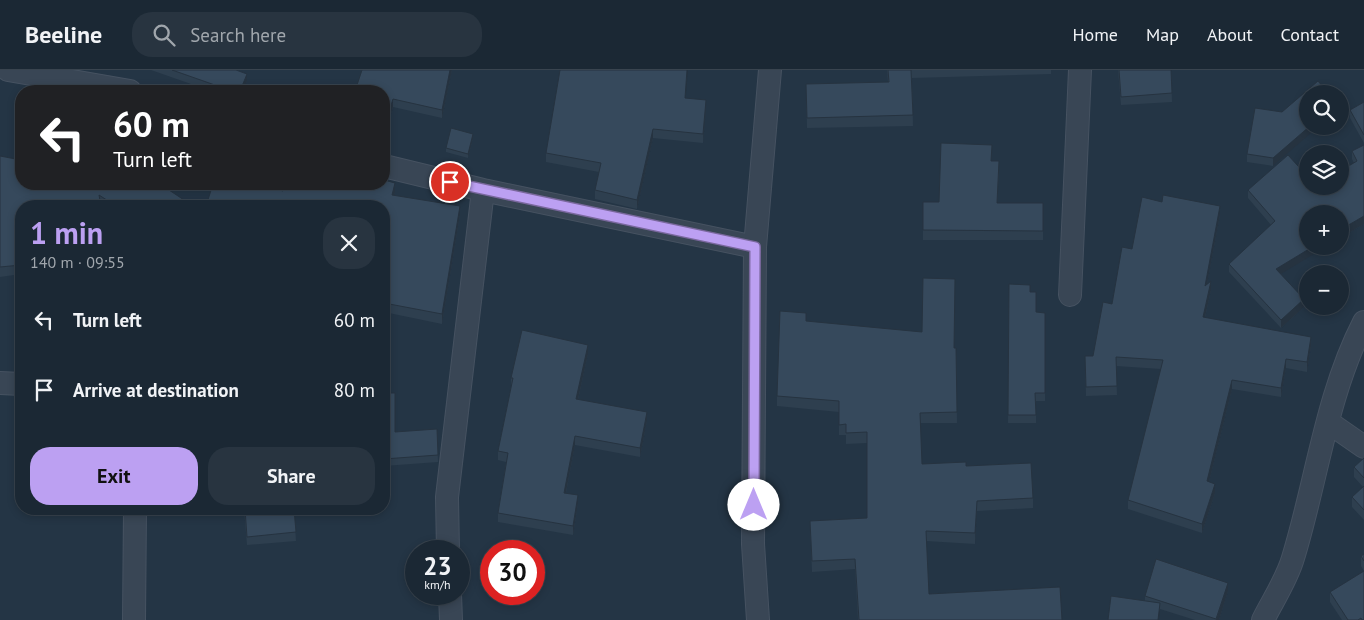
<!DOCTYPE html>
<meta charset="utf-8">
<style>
:root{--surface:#1b2834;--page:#283440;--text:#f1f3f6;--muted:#a0a6ac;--line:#39444f;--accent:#bca0f2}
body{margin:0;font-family:"PT Sans",sans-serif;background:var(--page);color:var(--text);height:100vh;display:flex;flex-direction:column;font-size:19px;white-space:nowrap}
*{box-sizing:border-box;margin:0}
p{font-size:16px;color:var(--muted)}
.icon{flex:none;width:28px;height:28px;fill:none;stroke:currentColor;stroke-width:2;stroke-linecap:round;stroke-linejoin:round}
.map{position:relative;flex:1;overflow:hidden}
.panel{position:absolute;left:15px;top:130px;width:375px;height:315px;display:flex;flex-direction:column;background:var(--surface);border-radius:20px;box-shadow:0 2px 8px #0003,0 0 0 1px var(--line)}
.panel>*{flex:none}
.hud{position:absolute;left:15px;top:15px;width:375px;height:105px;border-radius:20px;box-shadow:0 2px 8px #0003,0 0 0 1px var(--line);background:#202124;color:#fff;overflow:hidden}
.buttons{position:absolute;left:1299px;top:15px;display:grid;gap:10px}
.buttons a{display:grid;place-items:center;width:50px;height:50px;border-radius:50%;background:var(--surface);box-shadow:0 2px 8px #0003,0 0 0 1px var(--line);font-size:25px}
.speed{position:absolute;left:405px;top:470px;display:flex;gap:10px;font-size:25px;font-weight:700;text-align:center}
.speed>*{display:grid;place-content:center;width:65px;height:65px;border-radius:50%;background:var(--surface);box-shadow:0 2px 8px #0003,0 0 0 1px var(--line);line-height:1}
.speed small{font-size:12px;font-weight:400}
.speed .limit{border:8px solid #d22;background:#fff;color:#111}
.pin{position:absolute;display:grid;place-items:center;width:42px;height:42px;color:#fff;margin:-21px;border:2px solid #fff;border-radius:50%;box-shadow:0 1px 5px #0007}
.me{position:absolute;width:55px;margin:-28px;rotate:0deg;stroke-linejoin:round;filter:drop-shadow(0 0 4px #0008)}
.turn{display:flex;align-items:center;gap:18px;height:105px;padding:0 15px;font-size:22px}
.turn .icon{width:65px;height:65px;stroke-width:2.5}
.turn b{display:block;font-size:35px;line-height:42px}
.round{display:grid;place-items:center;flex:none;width:52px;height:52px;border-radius:20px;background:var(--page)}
.head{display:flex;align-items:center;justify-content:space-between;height:85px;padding:0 15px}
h1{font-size:30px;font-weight:700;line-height:38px;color:var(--accent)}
.action{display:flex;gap:10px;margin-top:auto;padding:10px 15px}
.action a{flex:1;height:58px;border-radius:20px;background:var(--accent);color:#111;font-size:20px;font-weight:700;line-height:58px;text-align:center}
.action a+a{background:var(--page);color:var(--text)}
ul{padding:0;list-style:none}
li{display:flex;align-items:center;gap:15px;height:70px;padding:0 15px}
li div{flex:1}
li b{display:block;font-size:19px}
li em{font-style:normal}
header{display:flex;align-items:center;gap:30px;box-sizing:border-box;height:70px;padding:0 25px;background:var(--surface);border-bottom:1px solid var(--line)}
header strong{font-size:24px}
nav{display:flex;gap:28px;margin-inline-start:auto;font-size:18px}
.search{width:350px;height:45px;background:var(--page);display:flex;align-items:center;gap:12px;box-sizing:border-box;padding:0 18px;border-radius:20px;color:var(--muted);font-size:19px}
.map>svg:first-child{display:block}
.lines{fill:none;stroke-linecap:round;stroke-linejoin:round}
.street-casing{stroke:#465261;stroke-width:24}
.street{stroke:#394655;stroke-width:22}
.wall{fill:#2e3f4f}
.shaded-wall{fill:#263340}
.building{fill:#36495c;stroke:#263340}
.route-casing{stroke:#7a689d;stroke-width:12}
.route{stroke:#bca0f2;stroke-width:9}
</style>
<header>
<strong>Beeline</strong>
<div class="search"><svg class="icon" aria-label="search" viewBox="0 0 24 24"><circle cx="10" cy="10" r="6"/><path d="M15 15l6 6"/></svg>Search here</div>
<nav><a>Home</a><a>Map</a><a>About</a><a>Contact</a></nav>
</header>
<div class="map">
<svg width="1364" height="550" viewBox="0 0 1364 550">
<rect width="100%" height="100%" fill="#243545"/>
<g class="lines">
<defs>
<path id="street" d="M8,0L130,21
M384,96L483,120L755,177
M1070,225L1080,0
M0,313L21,314
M1328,352L1364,377
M448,481L447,427L483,120
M450,524L451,550
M134,550L135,439
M758,550L753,474L755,177L770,0
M1263,550C1273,530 1287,509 1293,488C1317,410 1326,326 1364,252"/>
</defs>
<!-- street casing -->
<use href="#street" class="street-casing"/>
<!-- street -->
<use href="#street" class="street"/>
</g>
<!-- wall -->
<path class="wall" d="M151,0H236L247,11L243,21H211Z
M362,0H452L442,48L393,37L389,50L384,48V21Z
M887,0H1051V4L912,8L913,56L807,58L806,14L888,12Z
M1118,0H1171L1172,32L1121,35Z
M686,28L706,39L703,73L653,68L637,139L595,129V120L599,102L546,92V83Z
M1364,32V73L1350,48V40Z
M1282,42L1273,96L1247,92V84Z
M473,68L468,88L446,82V78Z
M1364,75V154L1340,168V144L1281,204L1304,237L1281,258L1229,202V194L1271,155L1248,128V120L1308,116H1340L1354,93L1352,89V81Z
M0,86L193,136H102L101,135L21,136V204L0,207Z
M991,91L999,101L997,133H1043V170H923V132H939Z
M283,121L395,122L394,125L460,145L442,254L384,242V136Z
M1220,145L1207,214L1211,220L1205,248L1311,276L1307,302L1286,298L1281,327L1232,319L1209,412L1215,423L1202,463L1128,439V430L1161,299L1116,296L1117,325L1086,326L1085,286H1093L1132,179Z
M1009,214L1030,222L1036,242L1045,243V331H1036V353H1008Z
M806,251L956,278L957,353H920L922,394L966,396L1033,428V438L977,441L975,474L926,471L929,524L1062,550H858L855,499L812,502L810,451L867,448V373L846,374V365H839V342L777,336V326Z
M588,284L578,330L647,351L640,387L575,375L566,423L578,434L573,465L498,452V443L506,392L498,390V381L511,317V308Z
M384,323L395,362L437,359L438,392L384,396Z
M1364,388V450L1352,437V427L1363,417L1354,407V397Z
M244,439H294L296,471L247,475Z
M1364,484V501L1361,496V486Z
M1228,521L1219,550H1195L1160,539V542L1145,531V526Z
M1330,522L1364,550H1342L1330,532Z"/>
<!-- shaded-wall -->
<path class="shaded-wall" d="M450,0H452L442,48V40Z
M687,0H688L685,37V28Z
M247,4V11L243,21H240Z
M393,29V37L389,50V42Z
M706,30V39L703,73V64Z
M1310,56H1319L1273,96V88Z
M653,59V68L637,139V130Z
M473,64V68L468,88V84Z
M395,113V122L392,134V125Z
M460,136V145L442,254V244Z
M1220,136V145L1205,225V216Z
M1364,146V154L1340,168V160Z
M1314,176H1327L1276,207V199Z
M1211,211V220L1203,256V247Z
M1304,229V237L1281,258V250Z
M1311,267V276L1307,302V292Z
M588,275V284L576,338V329Z
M1286,289V298L1281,327V318Z
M1232,310V319L1207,420V411Z
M647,342V351L640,387V378Z
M575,366V375L564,432V423Z
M1215,414V423L1202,463V454Z
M578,425V434L573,465V456Z
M977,431V441L975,474V463Z
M1228,513V521L1219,550H1216Z
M1160,533V542L1159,550H1158Z"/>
<!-- building -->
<path class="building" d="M172,0H236L247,4L240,21H232Z
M362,0H450L442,40L393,29L389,42L384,40V21H355Z
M560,0H687L685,28L706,30L703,64L653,59L637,130L595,120L601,93L546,83Z
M888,0H911L913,45L807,48L806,14L889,12Z
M1119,0H1171L1172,23L1121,27Z
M1318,11L1329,24H1308V56H1310L1273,88L1247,84L1255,38L1282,42Z
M1364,32V65L1350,40Z
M451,58L473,64L468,84L446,78Z
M941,73L992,75L991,91H999L997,133H1043V161L923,160V132H939Z
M1364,75V146L1340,160V144H1308V176H1314L1276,199L1304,229L1281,250L1229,194L1275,151L1248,120L1288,85L1308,107V116H1340V101L1357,91L1352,81Z
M0,86L21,90V114H160L193,136H116L99,125L101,136H21V195L0,197Z
M384,110L395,113L392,125L460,136L442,244L384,233V136H206L213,114H260L283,121L285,114H384Z
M1163,125L1220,136L1205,216L1211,211L1203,247L1311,267L1307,292L1286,289L1281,318L1232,310L1207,411L1215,414L1202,454L1128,430L1163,290L1116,287L1117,316L1086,317L1085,286H1093L1103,232L1112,234L1122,177L1132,179L1142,127L1162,132Z
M923,208L955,209L954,278H956L957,342L920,343L922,394L966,392V396L1031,393L1033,428L977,431L975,463L926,461L929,524L1060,517L1062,550H859L855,489L812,491L810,451L867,448V362L846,363V354L839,355V331L777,326L780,241L806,243V251L922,262Z
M1009,214L1030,215V222H1036V242L1045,243V323H1035L1036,345H1008Z
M522,260L588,275L576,329L647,342L640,378L575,366L564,423L578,425L573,456L498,443L508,383L498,381L513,308H511Z
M384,323H395V362L437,359L438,385L384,389Z
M1364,388V408L1354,397Z
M1364,416V440L1352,427Z
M245,439H294L296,462L247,467Z
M1364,484V491L1361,486Z
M1156,489L1228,513L1216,549L1145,526Z
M1364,501V550H1362L1361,548L1358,550H1348L1330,522Z
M1111,526L1160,533L1158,550H1108Z"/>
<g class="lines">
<defs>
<path id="route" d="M450,112L755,177L754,435"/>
</defs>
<!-- route casing -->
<use href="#route" class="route-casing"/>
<!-- route -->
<use href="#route" class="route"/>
</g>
</svg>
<div class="buttons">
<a><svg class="icon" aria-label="search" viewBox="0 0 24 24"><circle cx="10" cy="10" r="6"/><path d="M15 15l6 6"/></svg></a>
<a><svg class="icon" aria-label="layers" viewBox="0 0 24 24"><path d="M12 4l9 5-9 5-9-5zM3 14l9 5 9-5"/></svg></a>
<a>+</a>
<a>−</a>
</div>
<div class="speed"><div>23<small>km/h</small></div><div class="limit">30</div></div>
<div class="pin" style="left:450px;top:112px;background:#d93025"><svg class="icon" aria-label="arrive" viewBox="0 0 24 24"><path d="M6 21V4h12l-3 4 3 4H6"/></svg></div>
<svg class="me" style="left:754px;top:435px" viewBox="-20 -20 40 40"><circle r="19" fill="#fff"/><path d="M0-13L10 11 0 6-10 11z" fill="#bca0f2"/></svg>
<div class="hud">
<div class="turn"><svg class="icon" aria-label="left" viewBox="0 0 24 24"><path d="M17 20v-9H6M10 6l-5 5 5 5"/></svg><div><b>60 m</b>Turn left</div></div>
</div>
<section class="panel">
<div class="head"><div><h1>1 min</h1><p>140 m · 09:55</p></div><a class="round"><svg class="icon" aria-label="close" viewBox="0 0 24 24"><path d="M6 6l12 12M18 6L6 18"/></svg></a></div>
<ul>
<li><svg class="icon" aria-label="left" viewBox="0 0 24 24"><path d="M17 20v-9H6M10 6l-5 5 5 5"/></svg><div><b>Turn left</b></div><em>60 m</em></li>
<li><svg class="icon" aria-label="arrive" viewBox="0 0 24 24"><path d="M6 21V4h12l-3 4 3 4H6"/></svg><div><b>Arrive at destination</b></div><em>80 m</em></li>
</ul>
<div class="action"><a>Exit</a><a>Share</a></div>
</section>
</div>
